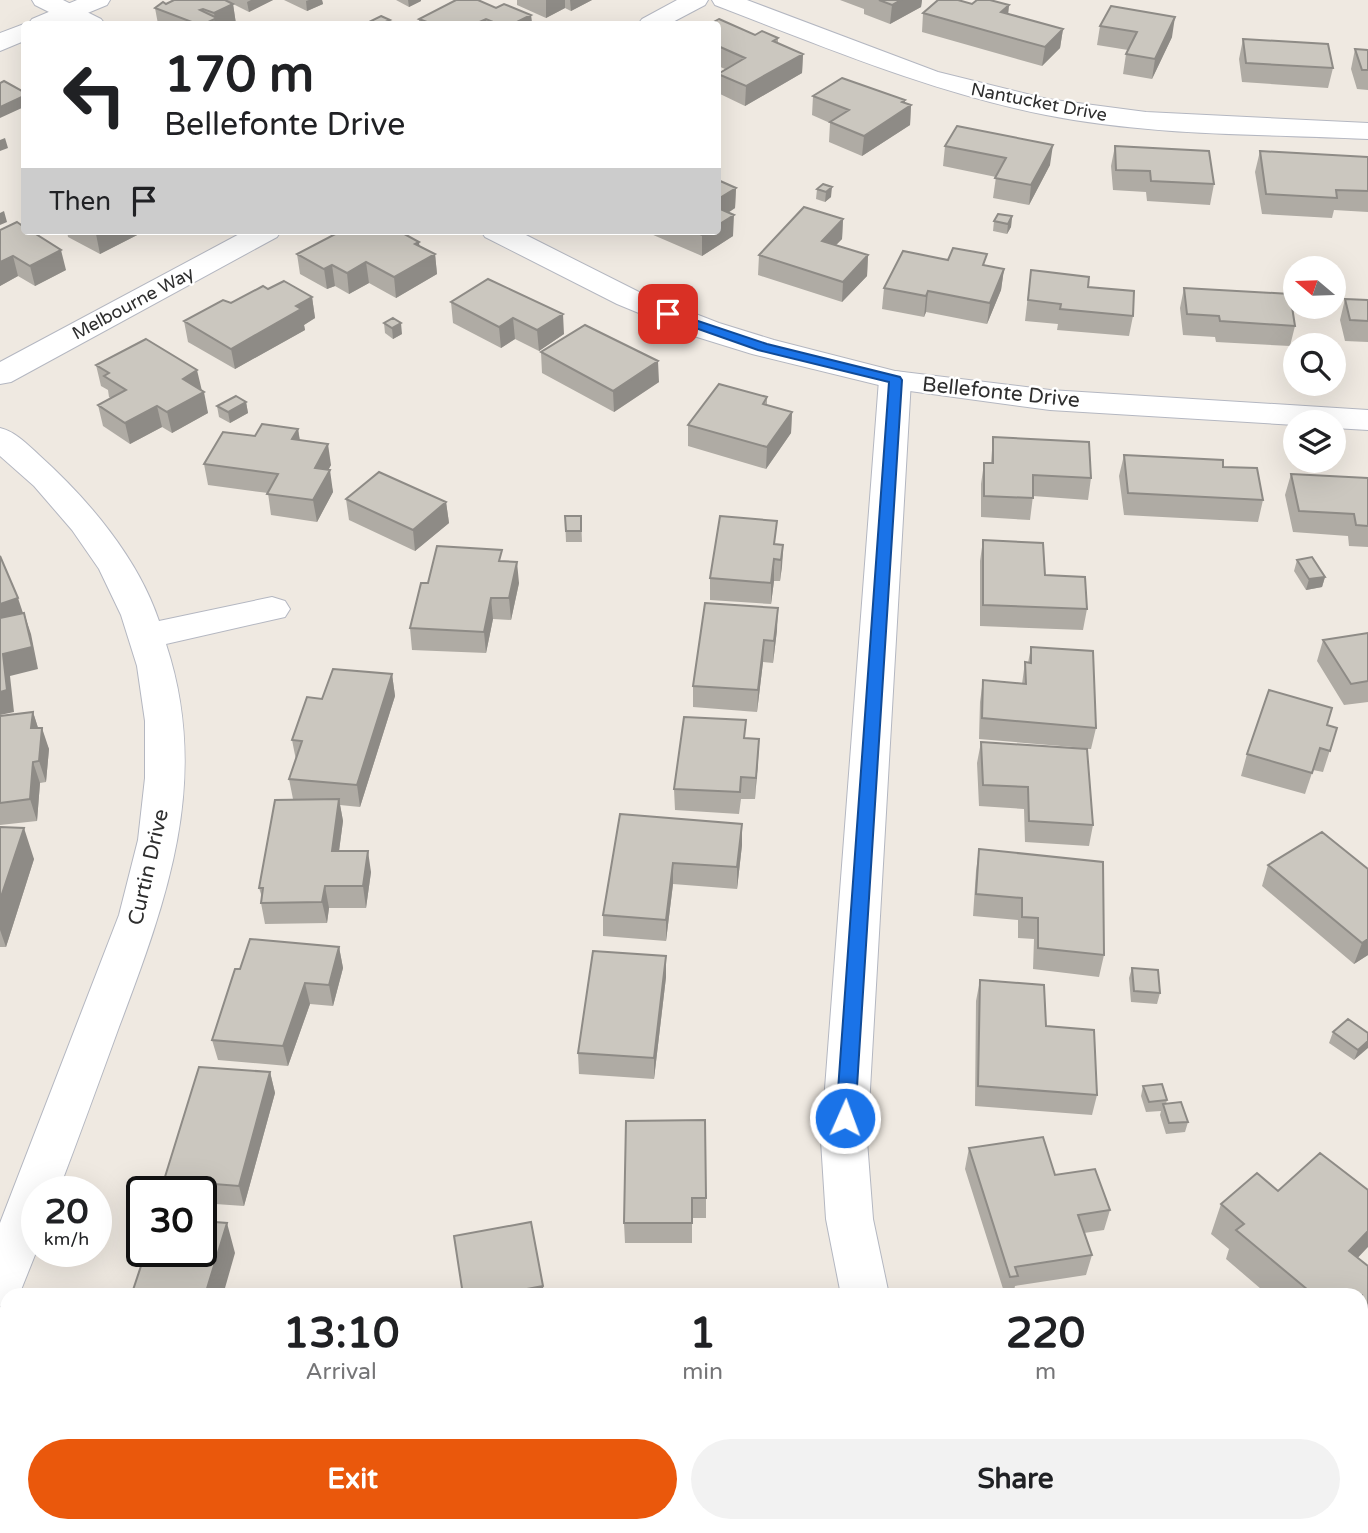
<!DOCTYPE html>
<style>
:root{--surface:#fff;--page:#f2f2f2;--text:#202124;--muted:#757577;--accent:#ea580c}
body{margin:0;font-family:"Varela Round",sans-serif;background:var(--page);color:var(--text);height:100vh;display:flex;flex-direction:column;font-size:26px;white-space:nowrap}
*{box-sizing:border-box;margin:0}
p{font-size:23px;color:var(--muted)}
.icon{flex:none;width:38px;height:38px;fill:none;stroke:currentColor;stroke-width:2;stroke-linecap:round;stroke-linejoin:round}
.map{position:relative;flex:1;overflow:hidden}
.sheet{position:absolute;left:0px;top:1288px;width:1368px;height:245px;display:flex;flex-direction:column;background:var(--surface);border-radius:21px 21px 0 0;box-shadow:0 7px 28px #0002}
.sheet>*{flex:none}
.guide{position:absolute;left:21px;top:21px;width:700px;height:214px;border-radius:7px;box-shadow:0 7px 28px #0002;background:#fff;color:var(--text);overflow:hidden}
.needle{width:46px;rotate:289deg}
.fabs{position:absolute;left:1283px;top:256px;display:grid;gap:14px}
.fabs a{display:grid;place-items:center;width:63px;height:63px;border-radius:50%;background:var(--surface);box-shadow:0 7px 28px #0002;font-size:35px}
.speed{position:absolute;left:21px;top:1176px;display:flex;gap:14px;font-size:35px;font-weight:700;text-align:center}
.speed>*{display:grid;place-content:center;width:91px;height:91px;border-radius:50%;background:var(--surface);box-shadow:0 7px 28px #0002;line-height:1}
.speed small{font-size:18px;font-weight:400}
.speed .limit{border:4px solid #111;border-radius:10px;background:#fff;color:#111}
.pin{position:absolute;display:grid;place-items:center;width:60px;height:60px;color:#fff;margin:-30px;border-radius:14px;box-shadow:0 4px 10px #0006}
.me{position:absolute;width:77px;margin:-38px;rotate:2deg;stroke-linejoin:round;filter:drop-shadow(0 0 5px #0008)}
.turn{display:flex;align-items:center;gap:24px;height:147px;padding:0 28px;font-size:32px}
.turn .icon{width:91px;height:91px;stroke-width:2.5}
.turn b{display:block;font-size:49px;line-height:60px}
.then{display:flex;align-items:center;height:66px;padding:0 28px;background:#0003;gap:14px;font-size:26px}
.eta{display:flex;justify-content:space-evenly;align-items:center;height:119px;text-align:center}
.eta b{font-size:42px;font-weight:700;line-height:49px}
.button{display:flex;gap:14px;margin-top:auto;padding:14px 28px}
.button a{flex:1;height:80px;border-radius:42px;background:var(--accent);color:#fff;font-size:28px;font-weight:700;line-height:80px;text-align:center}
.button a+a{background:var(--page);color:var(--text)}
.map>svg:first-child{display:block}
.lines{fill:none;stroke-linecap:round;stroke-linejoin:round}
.street-casing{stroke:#b4b7c1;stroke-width:2}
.secondary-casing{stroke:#b4b7c1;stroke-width:2}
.street{fill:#fff;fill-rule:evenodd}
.secondary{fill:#fff;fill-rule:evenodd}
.wall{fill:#afaba4}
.shaded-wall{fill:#8e8b86}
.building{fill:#cbc7bf;stroke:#8e8b86;stroke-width:2}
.route{fill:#1a73e8;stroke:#114b97;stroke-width:2}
.labels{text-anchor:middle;stroke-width:5;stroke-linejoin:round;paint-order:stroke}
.far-street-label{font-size:18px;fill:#2e2e2e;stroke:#fff}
.street-label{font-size:21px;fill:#2e2e2e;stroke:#fff}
</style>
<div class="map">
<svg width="1368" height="1533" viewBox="0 0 1368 1533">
<rect width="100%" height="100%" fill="#efe9e1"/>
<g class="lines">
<defs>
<path id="street" d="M77,0H110L107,5L61,24H28L32,19Z
M677,0H708L705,5L669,24H638L642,19Z
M712,0H747L938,72L1047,99L1146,112L1368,123V139C1261,134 1151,136 1046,115C931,92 825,47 715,5Z
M24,24V41L0,51V33Z
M245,231H281L277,237L11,382L0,384V362Z
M895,371L906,373L911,380L867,1141L873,1219L889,1295H841L826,1219L821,1141L879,380L884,373Z
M0,428C16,432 27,444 39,455C88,499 138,558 159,621L272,597L285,601L290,609L285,617L166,644C211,780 167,900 119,1027C99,1082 79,1137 58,1192H37V1250L19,1295H7V1304L0,1306V1223L119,915L138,840L145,778V721L137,666L121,615L99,569L72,530L34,486L0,456Z
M998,1526H1054L1057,1533H1001Z"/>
<path id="secondary" d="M32,0H63L101,19L105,24H73L35,5Z
M481,231H518L639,292L719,323L774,340L895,371L1050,390L1368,410V430L1334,428V422H1295V425L1050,410L895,389L752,354L697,337L617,304L485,237Z"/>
</defs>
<!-- street casing -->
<use href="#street" class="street-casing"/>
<!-- secondary casing -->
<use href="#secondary" class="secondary-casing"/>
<!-- street -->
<use href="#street" class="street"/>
<!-- secondary -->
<use href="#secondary" class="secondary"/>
</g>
<!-- wall -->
<path class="wall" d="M174,0H273L249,12L233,4L236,24H158L155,8Z
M284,0H322L323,4L307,11Z
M396,0H421V1L409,7Z
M517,0H592L571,11L565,8L546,18L517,5Z
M840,0H922L921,7L890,24L864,14V9Z
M972,4L1009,5L1008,14L1063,29L1060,48L1042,66L922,32L923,13Z
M496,8L531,15L532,24H419V19Z
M718,24L755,35L778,38V44L803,54L802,73L745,106L718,93V74L725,69L718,66Z
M1100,26L1172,37L1152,79L1123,74L1126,54L1128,50L1097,45Z
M1243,39L1333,68L1328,88L1242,82L1239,59Z
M1355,49L1368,50V90L1357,89L1351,69Z
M813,96L904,102L911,105L910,125L862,156L829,142L830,123L812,115Z
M945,146L1050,165L1029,205L993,198L996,177L943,166Z
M1115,146L1214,184L1210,205L1147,201L1146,192L1113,190L1111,166Z
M1260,151L1368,157V212L1334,210L1332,218L1262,214L1255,172Z
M823,184L831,197L825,202L816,199L817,189Z
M736,188L735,208L728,213L733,236L702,256L644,231H718Z
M1012,216L1011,227L1007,234L993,231L994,221Z
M843,219L842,239L836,245L868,255L867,276L842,302L758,275L759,255Z
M0,230L66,270L35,286L18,276L0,286Z
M67,231H145L100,254L68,237Z
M420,246L435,254L437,274L396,298L369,283L349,294L335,286L327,289L300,274L297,254Z
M986,266L1004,269L1001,290L987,324L926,312L924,317L882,309L884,288Z
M1031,270L1088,287L1133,316L1129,336L1057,330L1058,324L1025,321Z
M488,279L564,334L539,351L515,339L501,348L453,323L451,302Z
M1184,288L1295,326L1290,346L1216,342L1215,337L1183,335L1180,308Z
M268,289L312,297L315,318L304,325L305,330L235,369L188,342L184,321Z
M1345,299L1368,300V342L1345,341L1340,320Z
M384,323L402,334L393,339L385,333Z
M541,352L659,382L614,412L542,373Z
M96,365L201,390L208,413L172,433L162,427L130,444L103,426L98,405L111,398L109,397L108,390L101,386Z
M767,397V405L792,412L791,433L766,469L688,446V425Z
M246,402L248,413L230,423L219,417L217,406Z
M298,429L300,440L331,465L328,470L333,492L317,522L271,515L268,493L208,485L204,464L255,436Z
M993,437L1091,478L1088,500L1033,496L1030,520L981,517V484L984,463H991Z
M1124,455L1223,467L1263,500L1258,522L1124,515L1119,476Z
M1291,474L1368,478V547L1349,546L1348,536L1293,532L1285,495Z
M346,499L446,502L449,523L415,551L349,520Z
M565,516H581L582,542H566Z
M983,540L1045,575L1087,609L1083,630L980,626V561Z
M776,544L783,545L782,566L780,581H774L771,604L710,600V578Z
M1297,560L1325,577L1322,587L1306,590L1294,571Z
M503,561L519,583L511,620L493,619L486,653L412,650L410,628L428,583Z
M777,630L773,663L763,662L757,712L693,707V686Z
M1368,633V702L1344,705L1317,661L1323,640Z
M1031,647L1096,728L1091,749H1087L1093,825L1089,846L1025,842L1024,809L979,806L977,763L981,742L1085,748L979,739L980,702L983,680L1022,684L1025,662L1028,663Z
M392,674L395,696L360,807L340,805L343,821L339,851L371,872L366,908H329L327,923L265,924L261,903L262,897L259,888L293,799L289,779L296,760L292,740L322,699Z
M33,712L38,728L49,749L46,782L40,783L37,821L0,825V716Z
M1327,725L1337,728L1323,772L1313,770L1305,794L1241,776L1247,754Z
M745,738L758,761L755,799H741L739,814L675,810L674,789Z
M620,814L742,845L737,889L673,884L666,941L603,936V915Z
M0,826L34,859L6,947H0Z
M1322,832L1368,955L1354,964L1262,886L1268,865Z
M979,849L1104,955L1099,977L1033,969L1034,939L1018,938V920L973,916L976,871Z
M339,947L343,968L333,1006L310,1004L288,1066L218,1060L212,1040L240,969Z
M666,956V977L654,1079L579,1074L578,1053Z
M1132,968L1160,993L1157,1004L1131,1002L1129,978Z
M980,980L1046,1026L1097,1095L1092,1115L975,1106L976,1001Z
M1333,1032L1368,1033L1354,1060L1329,1043Z
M270,1072L275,1093L244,1206L201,1203V1192H168L164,1180Z
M1143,1086L1167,1100L1166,1104L1188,1122L1185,1132L1166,1134L1160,1115L1161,1111L1146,1112L1141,1096Z
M626,1121L706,1198V1218H692V1243H625L624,1223Z
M969,1148L1055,1175L1110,1210L1104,1230L1084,1233L1092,1255L1086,1275L1015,1286L1013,1295H1005L965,1169Z
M1278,1191L1358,1258L1362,1295H1268L1226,1259L1229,1249L1211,1234L1221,1204Z"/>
<!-- shaded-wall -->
<path class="shaded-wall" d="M251,0H273L249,12L247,2Z
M309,0H322L323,4L307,11L306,1Z
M408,0H421V1L409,7Z
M546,0H565V8L546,18Z
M570,0H592L571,11Z
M901,0H922L921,7L890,24L892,5Z
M233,4L236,24H202L200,10L203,9L206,24L215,20L214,13Z
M1009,5L1007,24L1001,12Z
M531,15L532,24H513Z
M1175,17L1172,37L1152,79L1155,59Z
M486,19L487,24H475Z
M1063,29L1060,48L1042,66L1045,47Z
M803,54L802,73L745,106L746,86Z
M24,96V107L0,118V107Z
M905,100L904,110L911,105L910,125L862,156L864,136Z
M5,138L8,148L0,151V140Z
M1053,145L1050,165L1029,205L1031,185Z
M832,187L831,197L825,202L826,192Z
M736,188L735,208L718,219V199Z
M4,211L7,222L0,225V213Z
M734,215L733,236L702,256V235L709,231H718V225Z
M1012,216L1011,227L1007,234L1008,224Z
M843,219L842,239L820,261L822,241Z
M101,231H145L100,254L96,234Z
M419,242L421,261L435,254L437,274L396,298L394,277L415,244Z
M61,250L66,270L35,286L30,266Z
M868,255L867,276L842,302L843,282Z
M13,256L18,276L0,286V262Z
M366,262L369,283L349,294L347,273Z
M332,265L335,286L327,289L324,269Z
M1004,269L1001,290L987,324L990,303Z
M928,291L926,312L924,317L926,296Z
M312,297L315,318L304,325L305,330L235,369L231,349L296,306Z
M563,314L564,334L539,351L537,330Z
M513,318L515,339L501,348L499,327Z
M401,323L402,334L393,339L392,328Z
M658,361L659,382L614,412L613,391Z
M197,370L202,391L183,379Z
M204,392L208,413L172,433L167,412Z
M246,402L248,413L230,423L228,412Z
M157,406L162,427L130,444L125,423Z
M792,412L791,433L766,469L767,447Z
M298,429L301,450L292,439Z
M328,444L331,465L318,489L315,468Z
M330,470L333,492L317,522L313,500Z
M446,502L449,523L415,551L413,530Z
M783,545L782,566L780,581L781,560Z
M774,559V581L771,604V583Z
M517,562L519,583L511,620L509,598Z
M1325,577L1322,587L1306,590L1309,579Z
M18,598L25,619L0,627V604Z
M491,598L493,619L486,653L484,632Z
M778,608L777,630L773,663L774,641Z
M24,613L31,634L38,669L10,676L14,712L0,715V692L3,654Z
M764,640L763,662L757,712L758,690Z
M392,674L395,696L360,807L357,785Z
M33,712L40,734L31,728Z
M42,728L49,749L46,782L39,761Z
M759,739L758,761L755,799L756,778Z
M33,762L40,783L37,821L30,799Z
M339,799L343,821L336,873L332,851Z
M742,824V845L737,889V867Z
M24,828L34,859L6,947L0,930V900Z
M368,851L371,872L366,908L363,886Z
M673,863V884L666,941V920Z
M325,886L329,908L327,923L322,902Z
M1368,939V955L1354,964L1362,943Z
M339,947L343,968L333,1006L329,985Z
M666,956V977L654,1079V1058Z
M305,983L310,1004L288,1066L283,1046Z
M1368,1041V1048L1354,1060L1358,1050Z
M270,1072L275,1093L244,1206L239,1186Z
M227,1223L235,1253L223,1295H205Z
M1368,1231V1247L1337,1280L1349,1251Z
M543,1286L544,1295H494Z
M1368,1322V1338L1362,1344V1328Z
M127,1526H140L138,1533H125Z"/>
<!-- building -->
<path class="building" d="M174,0H225L233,4L214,13L203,9L200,10L217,18L204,24H197L155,8L163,2L166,4Z
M456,0H478L496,8L504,4L531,15L513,24H498L486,19L475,24H432L419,19Z
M879,0H901L892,5Z
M938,0H958L972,4L977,0H990L1009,5L1001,12L1063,29L1045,47L923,13Z
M1111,6L1175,17L1155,59L1126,54L1137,32L1100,26Z
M381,16L390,20L381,24H376L369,22Z
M719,19L755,35L762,31L778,38L773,41L803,54L746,86L718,74L745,58L718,46V24H710Z
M1243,39L1328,44L1333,68L1246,63Z
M1355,49L1368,50V70H1362Z
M842,78L905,100L902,102L911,105L864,136L830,122L849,110L813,96Z
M4,81L24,92V96L0,107V83Z
M957,126L1053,145L1031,185L995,178L1006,158L945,146Z
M1115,146L1209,151L1214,184L1151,181L1150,171L1116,170Z
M1260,151L1368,157V191L1336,190L1337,198L1266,194Z
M718,180L736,188L718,199Z
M823,184L832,187L826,192L817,189Z
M804,207L843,219L822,241L868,255L843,282L759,255Z
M718,208L734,215L718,225Z
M998,214L1012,216L1008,224L994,221Z
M17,222L24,227V231H31L61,250L30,266L13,256L0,262V230Z
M341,231H399L419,242L415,244L435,254L394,277L366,262L347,273L332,265L324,269L297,254Z
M692,231H709L702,235Z
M953,248L987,254L983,265L1004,269L990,303L928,291L926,296L884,288L903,251L948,260Z
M1031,270L1089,277L1088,287L1134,291L1133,316L1060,309L1061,304L1028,300Z
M488,279L563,314L537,330L513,318L499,327L451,302Z
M284,281L312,297L296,306L301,309L231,349L184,321L223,300L231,303L263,286L268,289Z
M1184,288L1290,294L1295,326L1220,321L1219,316L1187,314Z
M1345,299L1368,300V321L1350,320Z
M393,318L401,323L392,328L384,323Z
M585,325L658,361L613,391L541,352Z
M146,339L197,370L183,379L204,392L167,412L157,406L125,423L98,405L126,390L104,376L109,373L96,365Z
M719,384L767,397L763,404L792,412L767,447L688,425Z
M236,396L246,402L228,412L217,406Z
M262,424L298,429L292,439L328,444L315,468L330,470L313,500L267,494L278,474L204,464L223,432L255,436Z
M993,437L1089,442L1091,478L1033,475V498L984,496V463H993Z
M1124,455L1223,460V467L1257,468L1263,500L1128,493Z
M379,472L446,502L413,530L346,499Z
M1291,474L1368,478V526L1356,525L1354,514L1299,511Z
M565,516H581V531H566Z
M720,516L777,521L774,544L783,545L781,560L774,559L771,583L710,578Z
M983,540L1043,543L1045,575L1085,577L1087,609L983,605Z
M437,546L502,550L499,561L517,562L509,598H491L484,632L410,628L421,583H428Z
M0,556L18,598L0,604Z
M1312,557L1325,577L1309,579L1297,560Z
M705,603L778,608L774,641L764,640L758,690L693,686Z
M24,613L32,647L3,654L7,690L0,692V618Z
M1368,633V681L1351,684L1323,640Z
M1031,647L1093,651L1096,728L982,718L983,680L1026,684L1025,662L1031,663Z
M333,669L392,674L357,785L289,779L302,741L292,740L307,697L322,699Z
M1269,690L1332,708L1327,725L1337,728L1330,751L1320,748L1312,773L1247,754Z
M33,712L31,728H42L39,761L33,762L30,799L0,803V716Z
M684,717L746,720L744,738L759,739L756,778L741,777L740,792L674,789Z
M981,742L1087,749L1093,825L1029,821L1028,787L983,785Z
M339,799L332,851H368L363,886H325L322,902L261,903L263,888H259L275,800Z
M620,814L742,824L737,867L673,863L666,920L603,915Z
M0,827L24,828L0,900Z
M1322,832L1368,869V939L1362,943L1268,865Z
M979,849L1103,862L1104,955L1038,948V918L1022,917V898L976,894Z
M250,939L339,947L329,985L305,983L283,1046L212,1040L235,969H240Z
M593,951L666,956L654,1058L578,1053Z
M1132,968L1158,970L1160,993L1134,991Z
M980,980L1044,985L1046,1026L1094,1030L1097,1095L978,1086Z
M1348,1019L1368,1033V1041L1358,1050L1333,1032Z
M199,1067L270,1072L239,1186L164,1180Z
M1162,1084L1167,1100L1149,1102L1143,1086Z
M1181,1102L1188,1122L1169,1123L1163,1104Z
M705,1120L706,1198H692V1223H624L626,1121Z
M1043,1137L1055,1175L1095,1169L1110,1210L1078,1215L1092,1255L1015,1267L1018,1276L1010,1277L969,1148Z
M1320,1153L1368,1190V1231L1349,1251L1368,1266V1322L1362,1328V1295H1314L1236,1230L1244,1224L1221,1204L1257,1173L1278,1191Z
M201,1221L227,1223L205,1295H115L116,1292L132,1293L146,1251H201Z
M531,1222L543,1286L494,1295H463L454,1236Z
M48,1526H127L125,1533H46Z"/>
<!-- route -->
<path class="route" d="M668,311L767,344L900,377L902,380L855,1118L852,1124L845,1126L839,1124L836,1118L889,382L758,350L664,317L662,314Z"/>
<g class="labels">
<!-- far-street labels -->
<g class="far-street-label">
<text transform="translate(1039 102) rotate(11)" y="6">Nantucket Drive</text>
<text transform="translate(133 303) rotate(-28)" y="6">Melbourne Way</text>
</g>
<!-- street labels -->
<g class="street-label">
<text transform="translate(1001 392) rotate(6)" y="7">Bellefonte Drive</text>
<text transform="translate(148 867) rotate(-77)" y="7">Curtin Drive</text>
</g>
</g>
</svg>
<div class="fabs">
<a><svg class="needle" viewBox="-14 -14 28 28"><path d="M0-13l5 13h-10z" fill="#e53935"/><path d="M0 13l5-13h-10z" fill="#757577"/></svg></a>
<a><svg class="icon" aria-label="search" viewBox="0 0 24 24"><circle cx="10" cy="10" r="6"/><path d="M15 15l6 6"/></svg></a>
<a><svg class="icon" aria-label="layers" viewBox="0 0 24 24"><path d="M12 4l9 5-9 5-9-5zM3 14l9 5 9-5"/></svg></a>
</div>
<div class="speed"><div>20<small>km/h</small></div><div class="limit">30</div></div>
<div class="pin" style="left:668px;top:314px;background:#d93025"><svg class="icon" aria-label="arrive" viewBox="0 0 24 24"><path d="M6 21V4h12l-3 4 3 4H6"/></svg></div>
<svg class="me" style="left:845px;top:1118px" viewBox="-20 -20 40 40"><circle r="17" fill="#1a73e8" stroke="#fff" stroke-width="3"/><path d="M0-11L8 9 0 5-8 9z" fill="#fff"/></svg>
<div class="guide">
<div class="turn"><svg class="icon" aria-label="left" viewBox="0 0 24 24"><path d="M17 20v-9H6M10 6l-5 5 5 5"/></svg><div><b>170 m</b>Bellefonte Drive</div></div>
<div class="then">Then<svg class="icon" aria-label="arrive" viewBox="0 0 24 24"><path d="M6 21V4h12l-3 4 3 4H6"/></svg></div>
</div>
<section class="sheet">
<div class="eta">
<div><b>13:10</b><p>Arrival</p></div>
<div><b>1</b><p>min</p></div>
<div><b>220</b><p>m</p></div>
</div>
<div class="button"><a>Exit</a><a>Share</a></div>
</section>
</div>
